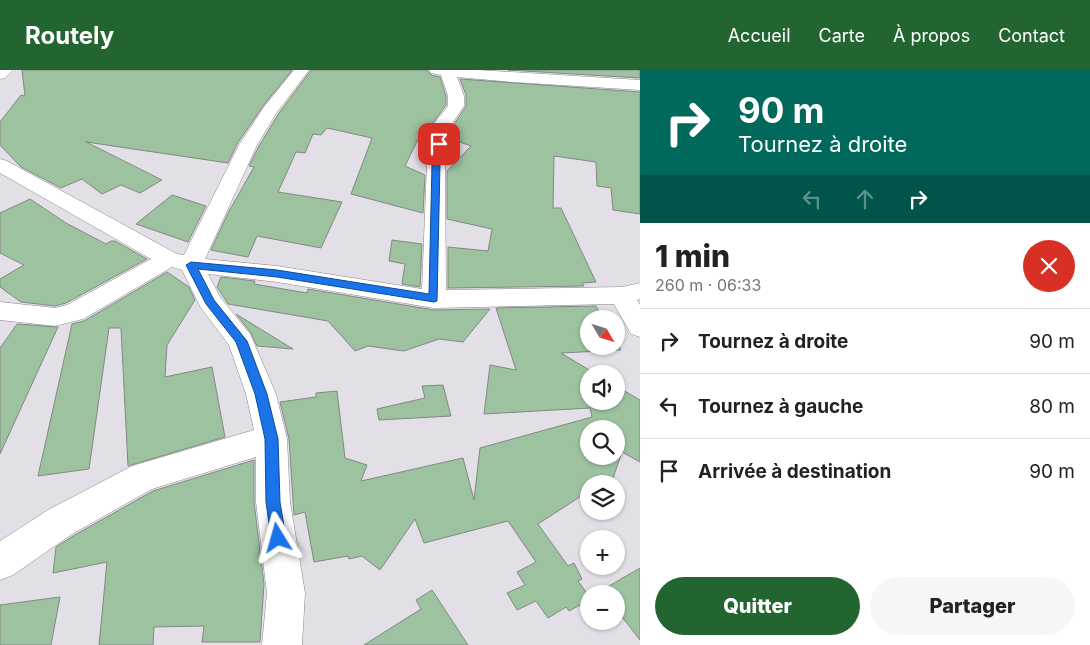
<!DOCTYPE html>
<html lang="fr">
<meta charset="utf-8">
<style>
:root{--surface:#fff;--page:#f6f6f6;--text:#222;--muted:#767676;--line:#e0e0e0;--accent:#236530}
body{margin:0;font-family:Inter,sans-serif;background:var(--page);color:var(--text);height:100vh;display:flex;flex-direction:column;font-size:19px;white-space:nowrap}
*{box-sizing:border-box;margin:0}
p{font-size:16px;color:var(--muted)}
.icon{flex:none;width:28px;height:28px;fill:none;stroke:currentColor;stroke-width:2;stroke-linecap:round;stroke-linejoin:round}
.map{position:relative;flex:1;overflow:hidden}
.drawer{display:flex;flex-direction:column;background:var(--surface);width:450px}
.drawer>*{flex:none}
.banner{background:#00695c;color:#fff;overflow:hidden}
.needle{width:32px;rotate:128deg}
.fabs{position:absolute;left:580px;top:240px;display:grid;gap:10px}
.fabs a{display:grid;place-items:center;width:45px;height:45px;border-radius:50%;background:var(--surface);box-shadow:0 1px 4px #0004;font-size:25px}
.pin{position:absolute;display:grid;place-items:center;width:42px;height:42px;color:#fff;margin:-21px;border-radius:10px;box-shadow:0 2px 8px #0006}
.me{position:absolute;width:55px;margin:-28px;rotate:352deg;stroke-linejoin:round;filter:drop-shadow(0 0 4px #0008)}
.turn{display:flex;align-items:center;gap:18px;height:105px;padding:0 15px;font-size:22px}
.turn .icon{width:65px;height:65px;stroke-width:2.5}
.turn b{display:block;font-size:35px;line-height:42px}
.lanes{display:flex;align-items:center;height:48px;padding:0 15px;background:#0003;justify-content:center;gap:25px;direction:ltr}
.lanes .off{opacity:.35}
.round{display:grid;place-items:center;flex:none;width:52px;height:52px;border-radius:26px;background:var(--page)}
.head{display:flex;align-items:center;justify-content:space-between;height:85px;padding:0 15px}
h1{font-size:30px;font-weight:800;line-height:38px}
.primary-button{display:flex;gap:10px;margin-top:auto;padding:10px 15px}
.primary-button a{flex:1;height:58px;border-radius:30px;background:var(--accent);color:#fff;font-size:20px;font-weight:800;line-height:58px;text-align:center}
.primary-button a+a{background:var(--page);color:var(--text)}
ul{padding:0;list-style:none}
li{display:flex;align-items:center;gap:15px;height:65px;padding:0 15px;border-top:1px solid var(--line)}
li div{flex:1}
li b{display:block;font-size:19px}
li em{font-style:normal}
header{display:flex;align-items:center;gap:30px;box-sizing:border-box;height:70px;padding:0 25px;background:var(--accent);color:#fff}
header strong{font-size:24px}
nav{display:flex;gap:28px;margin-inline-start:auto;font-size:18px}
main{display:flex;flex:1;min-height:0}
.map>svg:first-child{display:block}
.building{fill:#9cc2a0;stroke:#848884;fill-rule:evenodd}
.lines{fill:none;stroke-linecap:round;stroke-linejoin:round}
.street-casing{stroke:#89888d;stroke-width:1}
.street{fill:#fff;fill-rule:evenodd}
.route{fill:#1a73e8;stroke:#114b97}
</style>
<header>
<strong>Routely</strong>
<nav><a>Accueil</a><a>Carte</a><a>À propos</a><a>Contact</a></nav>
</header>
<main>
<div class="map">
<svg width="640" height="575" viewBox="0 0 640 575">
<rect width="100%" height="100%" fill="#e2e0e6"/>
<!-- building -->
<path class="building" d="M22,0H292L263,36L237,74L228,93L86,72L162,110L140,123L121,115L102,124L82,109L61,118L21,97L0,75V52L21,25L25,26Z
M311,0H427L431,5L440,7L446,26V35L432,54L430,61L423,59L405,96L425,105L423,143L351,124L372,68L327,58L321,65L313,64L305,83L296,82L278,122L342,132L321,178L257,166L248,187L211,180L228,143L254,97L249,96L259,76L279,43Z
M508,0H640V8Z
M460,9L640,22V144L613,140L611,118L597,116L596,92L554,86L553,138H561L596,212L582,213L584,216L448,218V177L488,181L492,159L447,149V101L471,76L451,69L453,56L466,36V25Z
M172,125L206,136L188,172L136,154Z
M30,129L66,153L106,174L111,171H115L147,189L66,233L55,236L21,232L0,217V209L24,195L0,183V143Z
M392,170L422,174L420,217L402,214L405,194L389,191Z
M167,202L189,217L195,230L167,275L165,307L212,297L225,367L128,396L121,258H109L89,399L38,406L72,254L84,251Z
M221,207L255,211L254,214L307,223L308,219L434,240L490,239L463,272L439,269L404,281L368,276L355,281L328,251L228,234L217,217Z
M596,236L603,249H589V276H616V272L621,280L561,283L596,304H589V331H616V316L640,330V392L622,382L611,414H589V421L538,454L568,496L574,493L582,509L578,511L589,526V530L569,541L566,537L548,548L536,531L517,540L507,523L525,515L517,502L536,492L508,451L424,473L415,449L380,500L362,486L349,489L348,486L314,492L305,442L294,445L289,369L280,332L316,327V323L337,321L345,388L367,395L361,411L463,388L474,430L480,378L592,347L590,338L484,344L490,295L516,300L496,238ZM589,359H616V386H589Z
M236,244L293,279L257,276L251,263Z
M17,254L58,257L0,384V278Z
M443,315L451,346L379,350L377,339L425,328L422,316Z
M254,390V432L264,514L260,572H202L204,556L154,557L153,575H99L107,492L53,503L56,477L73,466L153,421Z
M640,498V570L616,539V524H604L602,520Z
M432,520L468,575H364L421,539L416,530Z
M60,527L51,575H0V535Z"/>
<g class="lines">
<defs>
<path id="street" d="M0,0H13L5,8L0,9Z
M294,0H309L277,42L257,75L205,189L277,196L422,219L427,94L433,55L448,36V26L441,5L431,3L429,0H478L640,10V20L512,12L457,7L464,26V36L451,55L445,94L446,220L622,217L640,213V229L637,230L640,235V267L631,264L614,234L434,238L277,212L208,204L220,227L250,264L276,324L287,369L290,432L305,523L302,575H262L267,523L256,432V387L152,419L72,464L13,505L0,510V471L48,440L132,396L254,360L246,324L229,275L201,238L182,200L172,197L83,249L55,256L0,250V232L55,238L67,235L151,189L0,103V89L7,91L177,184L184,185L239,75L264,37Z"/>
</defs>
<!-- street casing -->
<use href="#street" class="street-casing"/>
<!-- street -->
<use href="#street" class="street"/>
</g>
<!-- route -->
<path class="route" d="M437,73L443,74L440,94L437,231L434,232L277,207L198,199L214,230L247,271L267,324L278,369L280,432L286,468L284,474L278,476L273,474L271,468L266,432L265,369L255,324L236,272L206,234L186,195L191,192L277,200L429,224L432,94Z"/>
</svg>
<div class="fabs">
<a><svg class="needle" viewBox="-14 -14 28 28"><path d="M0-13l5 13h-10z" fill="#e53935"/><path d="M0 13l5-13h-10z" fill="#767676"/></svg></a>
<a><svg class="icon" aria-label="sound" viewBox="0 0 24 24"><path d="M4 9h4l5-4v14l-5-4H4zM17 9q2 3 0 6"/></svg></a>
<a><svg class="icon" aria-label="search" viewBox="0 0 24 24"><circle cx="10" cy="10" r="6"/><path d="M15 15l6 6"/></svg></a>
<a><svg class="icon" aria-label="layers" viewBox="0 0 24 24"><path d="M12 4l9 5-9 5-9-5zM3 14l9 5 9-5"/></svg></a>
<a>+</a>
<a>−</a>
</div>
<div class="pin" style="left:439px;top:74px;background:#d93025"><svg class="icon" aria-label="arrive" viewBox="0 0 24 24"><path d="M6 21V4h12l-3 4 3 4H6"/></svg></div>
<svg class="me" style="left:278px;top:468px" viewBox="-20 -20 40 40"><path d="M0-17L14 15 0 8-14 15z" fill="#1a73e8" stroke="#fff" stroke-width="4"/></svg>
</div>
<section class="drawer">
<div class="banner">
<div class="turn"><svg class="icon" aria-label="right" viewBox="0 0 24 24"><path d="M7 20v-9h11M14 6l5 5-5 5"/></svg><div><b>90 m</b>Tournez à droite</div></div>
<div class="lanes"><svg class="icon off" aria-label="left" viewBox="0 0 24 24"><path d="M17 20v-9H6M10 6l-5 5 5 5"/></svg><svg class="icon off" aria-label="ahead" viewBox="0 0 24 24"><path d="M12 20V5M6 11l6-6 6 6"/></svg><svg class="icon" aria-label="right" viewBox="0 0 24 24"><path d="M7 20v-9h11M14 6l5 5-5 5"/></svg></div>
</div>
<div class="head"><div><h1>1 min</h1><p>260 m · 06:33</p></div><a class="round" style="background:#d93025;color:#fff"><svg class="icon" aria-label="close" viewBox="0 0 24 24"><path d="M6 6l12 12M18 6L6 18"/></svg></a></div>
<ul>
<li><svg class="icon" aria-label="right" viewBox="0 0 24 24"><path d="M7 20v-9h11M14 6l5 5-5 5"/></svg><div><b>Tournez à droite</b></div><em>90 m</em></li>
<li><svg class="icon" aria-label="left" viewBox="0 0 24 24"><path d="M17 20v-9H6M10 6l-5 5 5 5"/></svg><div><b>Tournez à gauche</b></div><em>80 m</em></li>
<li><svg class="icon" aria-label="arrive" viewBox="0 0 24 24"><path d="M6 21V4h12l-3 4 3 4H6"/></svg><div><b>Arrivée à destination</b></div><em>90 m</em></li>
</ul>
<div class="primary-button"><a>Quitter</a><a>Partager</a></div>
</section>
</main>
